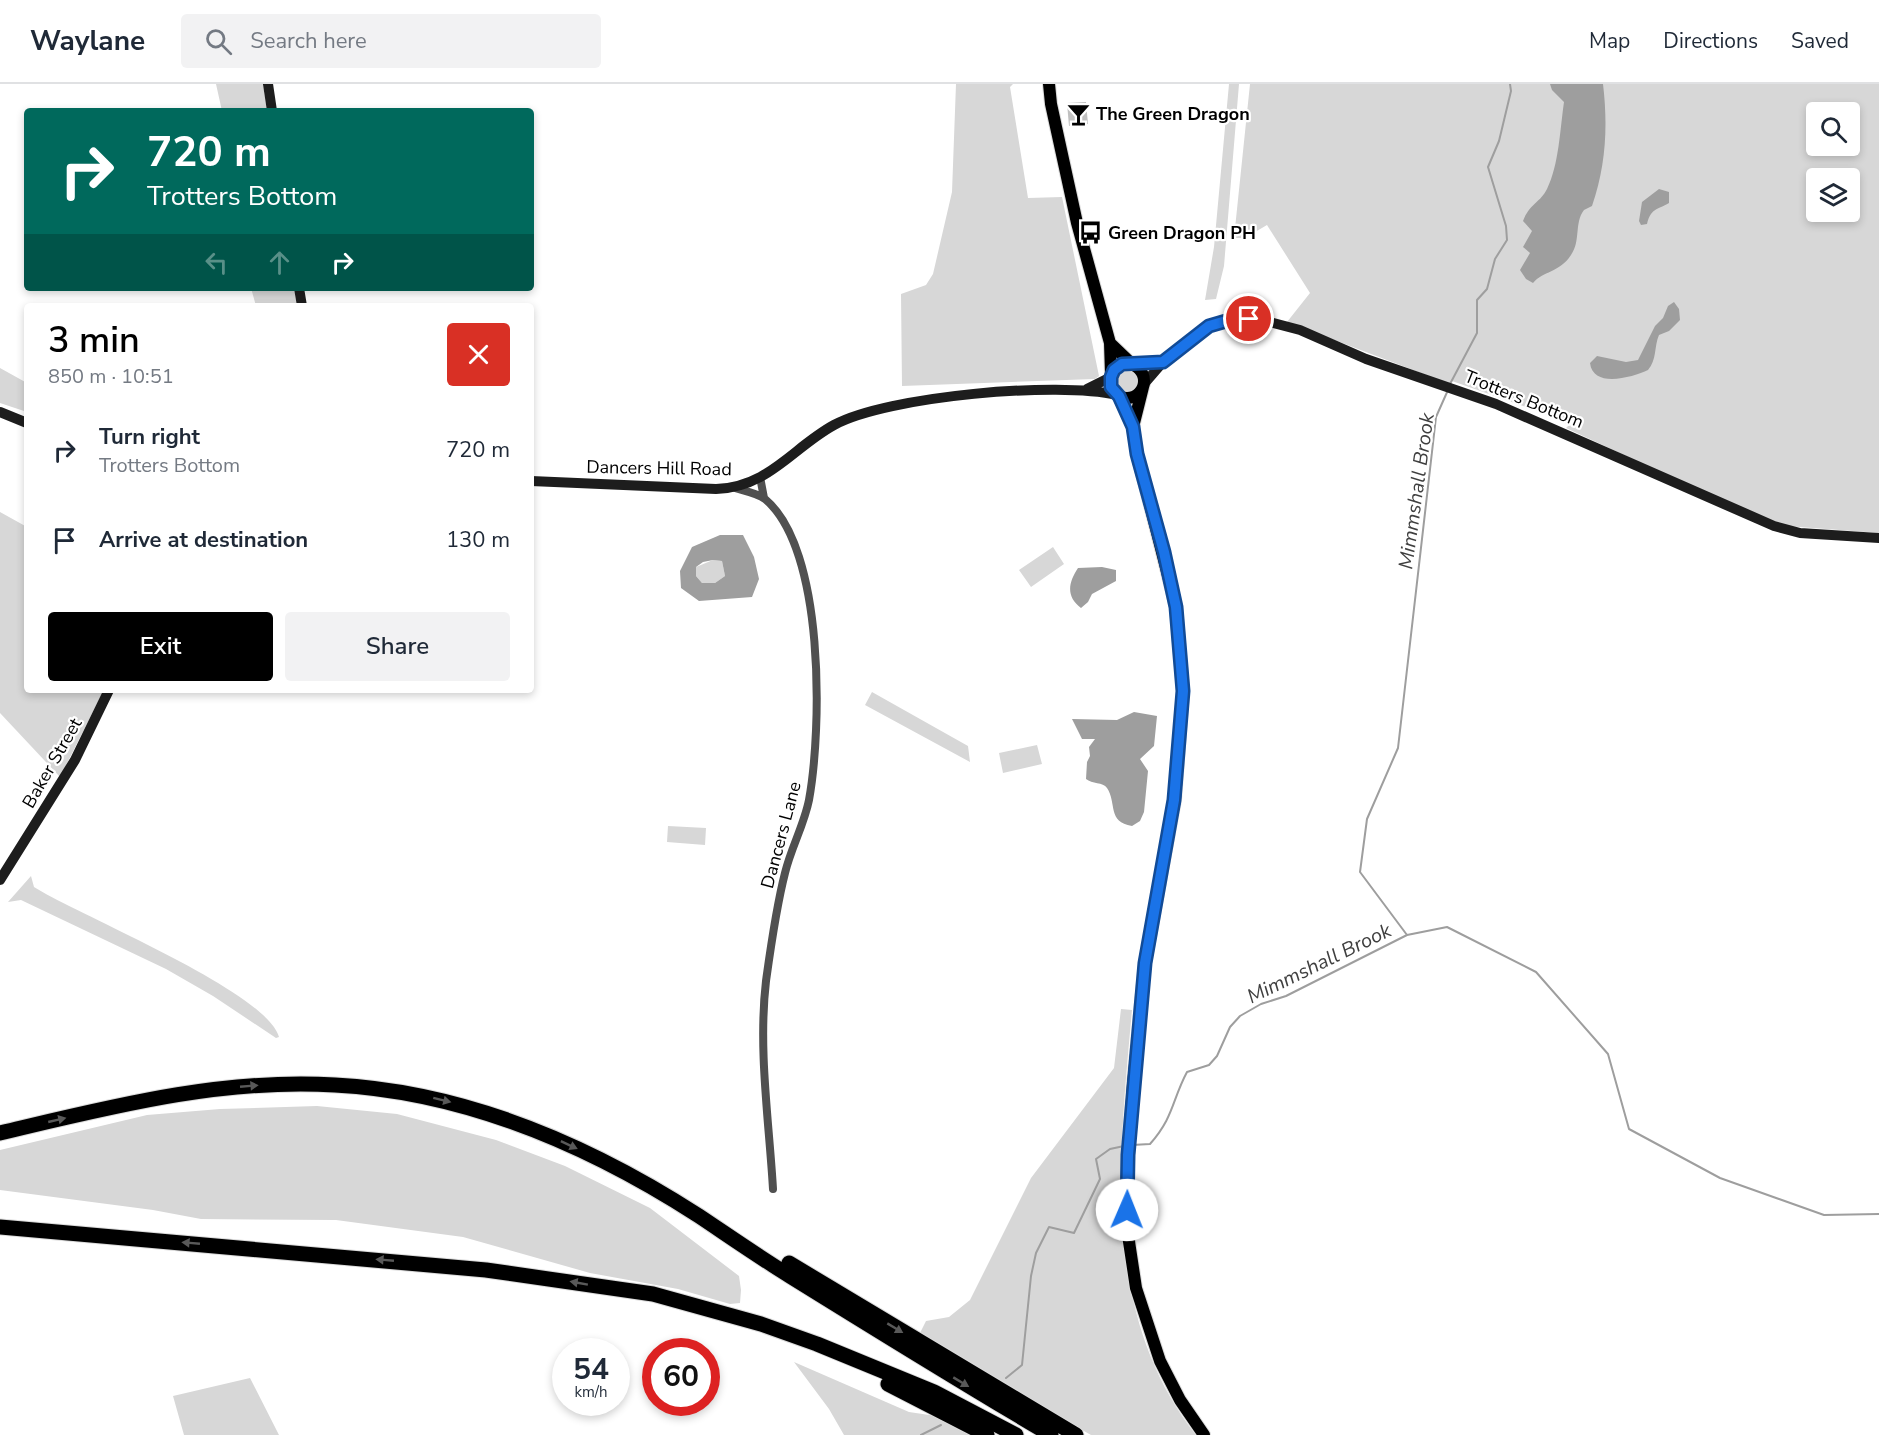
<!DOCTYPE html>
<meta charset="utf-8">
<style>
:root{--surface:#fff;--page:#f2f2f3;--text:#1f2937;--muted:#747a83;--line:#e0e1e3;--accent:#000}
body{margin:0;font-family:"Nunito Sans",sans-serif;background:var(--page);color:var(--text);height:100vh;display:flex;flex-direction:column;font-size:22px;white-space:nowrap}
*{box-sizing:border-box;margin:0}
p{font-size:20px;color:var(--muted)}
.icon{flex:none;width:33px;height:33px;fill:none;stroke:currentColor;stroke-width:2;stroke-linecap:round;stroke-linejoin:round}
.map{position:relative;flex:1;overflow:hidden}
.sheet{position:absolute;left:24px;top:219px;width:510px;height:390px;display:flex;flex-direction:column;background:var(--surface);border-radius:6px;box-shadow:0 3px 9px #0003}
.sheet>*{flex:none}
.guide{position:absolute;left:24px;top:24px;width:510px;height:183px;border-radius:6px;box-shadow:0 3px 9px #0003;background:#00695c;color:#fff;overflow:hidden}
.controls{position:absolute;left:1806px;top:18px;display:grid;gap:12px}
.controls a{display:grid;place-items:center;width:54px;height:54px;border-radius:6px;background:var(--surface);box-shadow:0 3px 9px #0003;font-size:30px}
.speed{position:absolute;left:552px;top:1254px;display:flex;gap:12px;font-size:30px;font-weight:700;text-align:center}
.speed>*{display:grid;place-content:center;width:78px;height:78px;border-radius:50%;background:var(--surface);box-shadow:0 3px 9px #0003;line-height:1}
.speed small{font-size:15px;font-weight:400}
.speed .limit{border:9px solid #d22;background:#fff;color:#111}
.pin{position:absolute;display:grid;place-items:center;width:51px;height:51px;color:#fff;margin:-26px;border:3px solid #fff;border-radius:50%;box-shadow:0 2px 6px #0007}
.me{position:absolute;width:66px;margin:-33px;rotate:1deg;stroke-linejoin:round;filter:drop-shadow(0 0 4px #0008)}
.turn{display:flex;align-items:center;gap:21px;height:126px;padding:0 24px;font-size:27px}
.turn .icon{width:78px;height:78px;stroke-width:2.5}
.turn b{display:block;font-size:42px;line-height:51px}
.lanes{display:flex;align-items:center;height:57px;padding:0 24px;background:#0003;justify-content:center;gap:30px;direction:ltr}
.lanes .off{opacity:.35}
.round{display:grid;place-items:center;flex:none;width:63px;height:63px;border-radius:6px;background:var(--page)}
.head{display:flex;align-items:center;justify-content:space-between;height:102px;padding:0 24px}
h1{font-size:36px;font-weight:600;line-height:45px;color:var(--accent)}
.action{display:flex;gap:12px;margin-top:auto;padding:12px 24px}
.action a{flex:1;height:69px;border-radius:6px;background:var(--accent);color:#fff;font-size:24px;font-weight:600;line-height:69px;text-align:center}
.action a+a{background:var(--page);color:var(--text)}
ul{padding:0;list-style:none}
li{display:flex;align-items:center;gap:18px;height:90px;padding:0 24px}
li div{flex:1}
li b{display:block;font-size:22px}
li em{font-style:normal}
header{display:flex;align-items:center;gap:36px;box-sizing:border-box;height:84px;padding:0 30px;background:var(--surface);border-bottom:2px solid var(--line)}
header strong{font-size:28px}
nav{display:flex;gap:33px;margin-inline-start:auto;font-size:21px}
.search{width:420px;height:54px;background:var(--page);display:flex;align-items:center;gap:15px;box-sizing:border-box;padding:0 21px;border-radius:6px;color:var(--muted);font-size:22px}
.map>svg:first-child{display:block}
.green{fill:#d7d7d7;fill-rule:evenodd}
.water{fill:#9e9e9e;fill-rule:evenodd}
.lines{fill:none;stroke-linecap:round;stroke-linejoin:round}
.stream{stroke:#9e9e9e;stroke-width:2}
.building{fill:#c0c0c0}
.primary-casing{stroke:#dbdbdb;stroke-width:14}
.highway-casing{stroke:#dbdbdb;stroke-width:17}
.street{stroke:#505050;stroke-width:8}
.secondary{stroke:#1d1d1d;stroke-width:10}
.primary{stroke:#000;stroke-width:12}
.highway{stroke:#000;stroke-width:15}
.oneway{fill:#595959}
.route-casing{stroke:#114b97;stroke-width:15}
.route{stroke:#1a73e8;stroke-width:10}
.labels{text-anchor:middle;stroke-width:4.5;stroke-linejoin:round;paint-order:stroke}
.poi-label{font-size:18px;font-weight:bold;fill:#000;stroke:#fff;text-anchor:start}
.street-label{font-size:18px;fill:#000;stroke:#fff}
.water-label{font-size:20px;font-style:italic;fill:#3f3f3f;stroke:#fff}
</style>
<header>
<strong>Waylane</strong>
<div class="search"><svg class="icon" aria-label="search" viewBox="0 0 24 24"><circle cx="10" cy="10" r="6"/><path d="M15 15l6 6"/></svg>Search here</div>
<nav><a>Map</a><a>Directions</a><a>Saved</a></nav>
</header>
<div class="map">
<svg width="1879" height="1351" viewBox="0 0 1879 1351">
<rect width="100%" height="100%" fill="#fff"/>
<!-- green -->
<path class="green" d="M216,0H263L267,27H222Z
M956,0H1013L1010,3L1028,114L1062,113L1099,292L1095,295L902,302L901,210L926,201L933,190L952,108Z
M1229,0H1239L1224,182L1216,215L1205,216L1214,163Z
M1250,0H1879V449L1786,442L1749,429L1566,344L1569,341L1543,329L1452,297L1450,300L1287,238L1310,209L1267,141L1245,154H1234ZM1816,28H1850V62H1816ZM1816,94H1850V128H1816Z
M251,204H294L297,222H256Z
M1114 297a13 13 0 1 1 26 0a13 13 0 1 1-26 0Z
M0,284L27,299V328L0,319Z
M0,428L27,443V606H104L60,693L0,629Z
M1053,463L1064,480L1031,503L1019,486Z
M713,476L722,477L725,492L715,499H702L696,492V483Z
M872,608L968,662L970,678L865,621Z
M1037,661L1042,680L1003,689L999,669Z
M668,742L706,744L705,761L667,758Z
M31,792L34,803C80,832 266,907 279,953L276,954L213,912L166,885L21,816L8,818Z
M1121,925L1132,926C1119,1071 1100,1229 1196,1351H1091L918,1253L926,1237L949,1233L970,1216L1031,1094L1114,984Z
M317,1022L397,1030L496,1056L565,1082L650,1124L739,1192L741,1206L740,1219L730,1220L678,1205L590,1189L463,1153L336,1136L201,1135L153,1126L0,1106V1066L147,1031L220,1025Z
M794,1278L909,1328L936,1332L972,1351H844L829,1325Z
M250,1294L279,1351H184L173,1312Z"/>
<!-- water -->
<path class="water" d="M1550,0H1603C1608,42 1606,82 1592,122L1584,126C1574,139 1581,157 1571,171C1559,189 1543,187 1533,199L1526,195L1520,186L1530,169L1523,163L1532,147L1523,137C1530,119 1540,119 1547,105C1559,81 1560,45 1564,18L1552,6Z
M1659,105L1669,108V119C1657,126 1651,124 1647,140L1641,141L1639,137L1642,118Z
M1674,218L1679,225L1680,236L1669,247L1659,251C1654,262 1657,276 1648,286C1633,293 1593,305 1590,279L1597,272L1626,278L1638,276L1655,242L1663,234L1668,222Z
M720,451H743L754,473L759,495L752,513L699,517L681,504L680,487L692,463ZM713,476L722,477L725,492L715,499H702L696,492V483L703,478Z
M1102,483L1116,486V497L1092,510L1088,518L1081,524C1066,513 1068,499 1078,484Z
M1134,628L1157,632L1154,662L1140,675L1148,687L1144,728L1140,737L1132,742C1107,738 1117,719 1107,704C1103,698 1092,700 1086,695L1087,678L1090,672L1089,663L1095,655H1082L1072,635L1117,636Z"/>
<g class="lines">
<!-- stream -->
<path class="stream" d="M1450,300L1477,249V216L1487,205L1495,175L1507,156L1506,142L1488,83L1499,57L1511,7L1510,0
M1407,851L1447,843L1536,888L1608,970L1629,1045L1720,1094L1824,1131L1879,1130
M1132,1061L1150,1060C1174,1033 1172,1016 1187,988L1209,981L1217,972L1230,943L1240,932L1261,920L1286,912L1407,851L1360,788L1367,735L1398,664L1436,333L1448,306
M1006,1294L1022,1281L1031,1192L1036,1169L1049,1143L1074,1149L1100,1095L1096,1075L1110,1065L1124,1062
M921,1351L941,1341"/>
</g>
<!-- building -->
<path class="building" d="M1086,18L1088,40L1069,42L1067,19Z"/>
<g class="lines">
<defs>
<path id="primary" d="M1049,0L1051,20L1077,139L1110,259L1111,290
M1110,259L1133,281
M1110 297a17 17 0 1 1 34 0a17 17 0 1 1-34 0Z
M1119,312L1133,343L1137,370L1176,523L1183,607L1175,716L1145,879L1133,1000L1128,1071V1151L1136,1204L1160,1277L1180,1316L1204,1351
M1133,343L1143,303"/>
<path id="highway" d="M0,1049C110,1023 221,994 335,1001C467,1008 589,1061 699,1132C729,1152 759,1173 790,1192C877,1246 963,1299 1051,1351
M0,1143L486,1186L653,1210L761,1240L817,1260L934,1308L1016,1351
M789,1179L1076,1351
M888,1300L987,1351"/>
</defs>
<!-- primary casing -->
<use href="#primary" class="primary-casing"/>
<!-- highway casing -->
<use href="#highway" class="highway-casing"/>
<!-- street -->
<path class="street" d="M760,393L764,414
M735,404C744,407 757,409 765,415C825,465 822,644 809,716C804,741 791,764 785,789C776,824 771,861 766,897C758,965 769,1037 773,1105"/>
<!-- secondary -->
<path class="secondary" d="M268,0L272,27
M299,204L302,222
M1134,281L1163,278
M1144,300L1163,278L1209,242L1233,235L1266,237L1300,246L1366,275L1496,320L1774,442L1800,449L1879,454
M1087,305L1111,293
M0,328L27,339
M531,397L716,405C769,403 792,364 834,341C887,312 1059,297 1117,311
M0,796L75,676L109,606"/>
<!-- primary -->
<use href="#primary" class="primary"/>
<!-- highway -->
<use href="#highway" class="highway"/>
</g>
<!-- one-way arrows -->
<defs><path id="oneway-solid" d="M-6-.8H1V-3.2L6.5 0L1 3.2V.8H-6Z" transform="scale(1.5)"/></defs>
<g class="oneway">
<use href="#oneway-solid" transform="translate(249 1002) rotate(-5)"/>
<use href="#oneway-solid" transform="translate(442 1016) rotate(14)"/>
<use href="#oneway-solid" transform="translate(57 1036) rotate(-13)"/>
<use href="#oneway-solid" transform="translate(569 1061) rotate(25)"/>
<use href="#oneway-solid" transform="translate(191 1159) rotate(-175)"/>
<use href="#oneway-solid" transform="translate(385 1176) rotate(-175)"/>
<use href="#oneway-solid" transform="translate(579 1199) rotate(-170)"/>
<use href="#oneway-solid" transform="translate(895 1244) rotate(31)"/>
<use href="#oneway-solid" transform="translate(961 1298) rotate(31)"/>
</g>
<g class="lines">
<defs>
<path id="route" d="M1127,1126L1128,1071L1145,879L1174,716L1183,607L1176,523L1164,468L1137,370L1133,343L1119,312L1111,303V293L1114,286L1122,280L1163,278L1209,242L1233,235H1249"/>
</defs>
<!-- route casing -->
<use href="#route" class="route-casing"/>
<!-- route -->
<use href="#route" class="route"/>
</g>
<!-- icons -->
<defs>
<symbol id="bar-bare" viewBox="-9 -9 18 18"><path d="M-6-5H6L.8 .8V4.5H3.5V6h-7V4.5H-.8V.8Z" fill="#000" stroke="#fff" stroke-width="2.5" paint-order="stroke"/></symbol>
<symbol id="bus-bare" viewBox="-9 -9 18 18"><path d="M-5-6H5V4H4V6H2V4H-2V6H-4V4H-5ZM-3.5-4V0h7V-4ZM-3.5 1.2v1.5H-2V1.2ZM2 1.2v1.5H3.5V1.2Z" fill="#000" stroke="#fff" stroke-width="2.5" paint-order="stroke"/></symbol>
</defs>
<g fill-rule="evenodd">
<use href="#bar-bare" x="1062" y="14" width="33" height="33"/>
<use href="#bus-bare" x="1074" y="132" width="33" height="33"/>
</g>
<g class="labels">
<!-- poi labels -->
<g class="poi-label">
<text x="1096" y="36">The Green Dragon</text>
<text x="1108" y="155">Green Dragon PH</text>
</g>
<!-- street labels -->
<g class="street-label">
<text transform="translate(1524 315) rotate(22)" y="6">Trotters Bottom</text>
<text transform="translate(659 384) rotate(1)" y="6">Dancers Hill Road</text>
<text transform="translate(52 679) rotate(-60)" y="6">Baker Street</text>
<text transform="translate(781 751) rotate(-75)" y="6">Dancers Lane</text>
</g>
<!-- water labels -->
<g class="water-label">
<text transform="translate(1416 407) rotate(-82)" y="7">Mimmshall Brook</text>
<text transform="translate(1319 879) rotate(-26)" y="7">Mimmshall Brook</text>
</g>
</g>
</svg>
<div class="controls">
<a><svg class="icon" aria-label="search" viewBox="0 0 24 24"><circle cx="10" cy="10" r="6"/><path d="M15 15l6 6"/></svg></a>
<a><svg class="icon" aria-label="layers" viewBox="0 0 24 24"><path d="M12 4l9 5-9 5-9-5zM3 14l9 5 9-5"/></svg></a>
</div>
<div class="speed"><div>54<small>km/h</small></div><div class="limit">60</div></div>
<div class="pin" style="left:1249px;top:235px;background:#d93025"><svg class="icon" aria-label="arrive" viewBox="0 0 24 24"><path d="M6 21V4h12l-3 4 3 4H6"/></svg></div>
<svg class="me" style="left:1127px;top:1126px" viewBox="-20 -20 40 40"><circle r="19" fill="#fff"/><path d="M0-13L10 11 0 6-10 11z" fill="#1a73e8"/></svg>
<div class="guide">
<div class="turn"><svg class="icon" aria-label="right" viewBox="0 0 24 24"><path d="M7 20v-9h11M14 6l5 5-5 5"/></svg><div><b>720 m</b>Trotters Bottom</div></div>
<div class="lanes"><svg class="icon off" aria-label="left" viewBox="0 0 24 24"><path d="M17 20v-9H6M10 6l-5 5 5 5"/></svg><svg class="icon off" aria-label="ahead" viewBox="0 0 24 24"><path d="M12 20V5M6 11l6-6 6 6"/></svg><svg class="icon" aria-label="right" viewBox="0 0 24 24"><path d="M7 20v-9h11M14 6l5 5-5 5"/></svg></div>
</div>
<section class="sheet">
<div class="head"><div><h1>3 min</h1><p>850 m · 10:51</p></div><a class="round" style="background:#d93025;color:#fff"><svg class="icon" aria-label="close" viewBox="0 0 24 24"><path d="M6 6l12 12M18 6L6 18"/></svg></a></div>
<ul>
<li><svg class="icon" aria-label="right" viewBox="0 0 24 24"><path d="M7 20v-9h11M14 6l5 5-5 5"/></svg><div><b>Turn right</b><p>Trotters Bottom</p></div><em>720 m</em></li>
<li><svg class="icon" aria-label="arrive" viewBox="0 0 24 24"><path d="M6 21V4h12l-3 4 3 4H6"/></svg><div><b>Arrive at destination</b></div><em>130 m</em></li>
</ul>
<div class="action"><a>Exit</a><a>Share</a></div>
</section>
</div>
